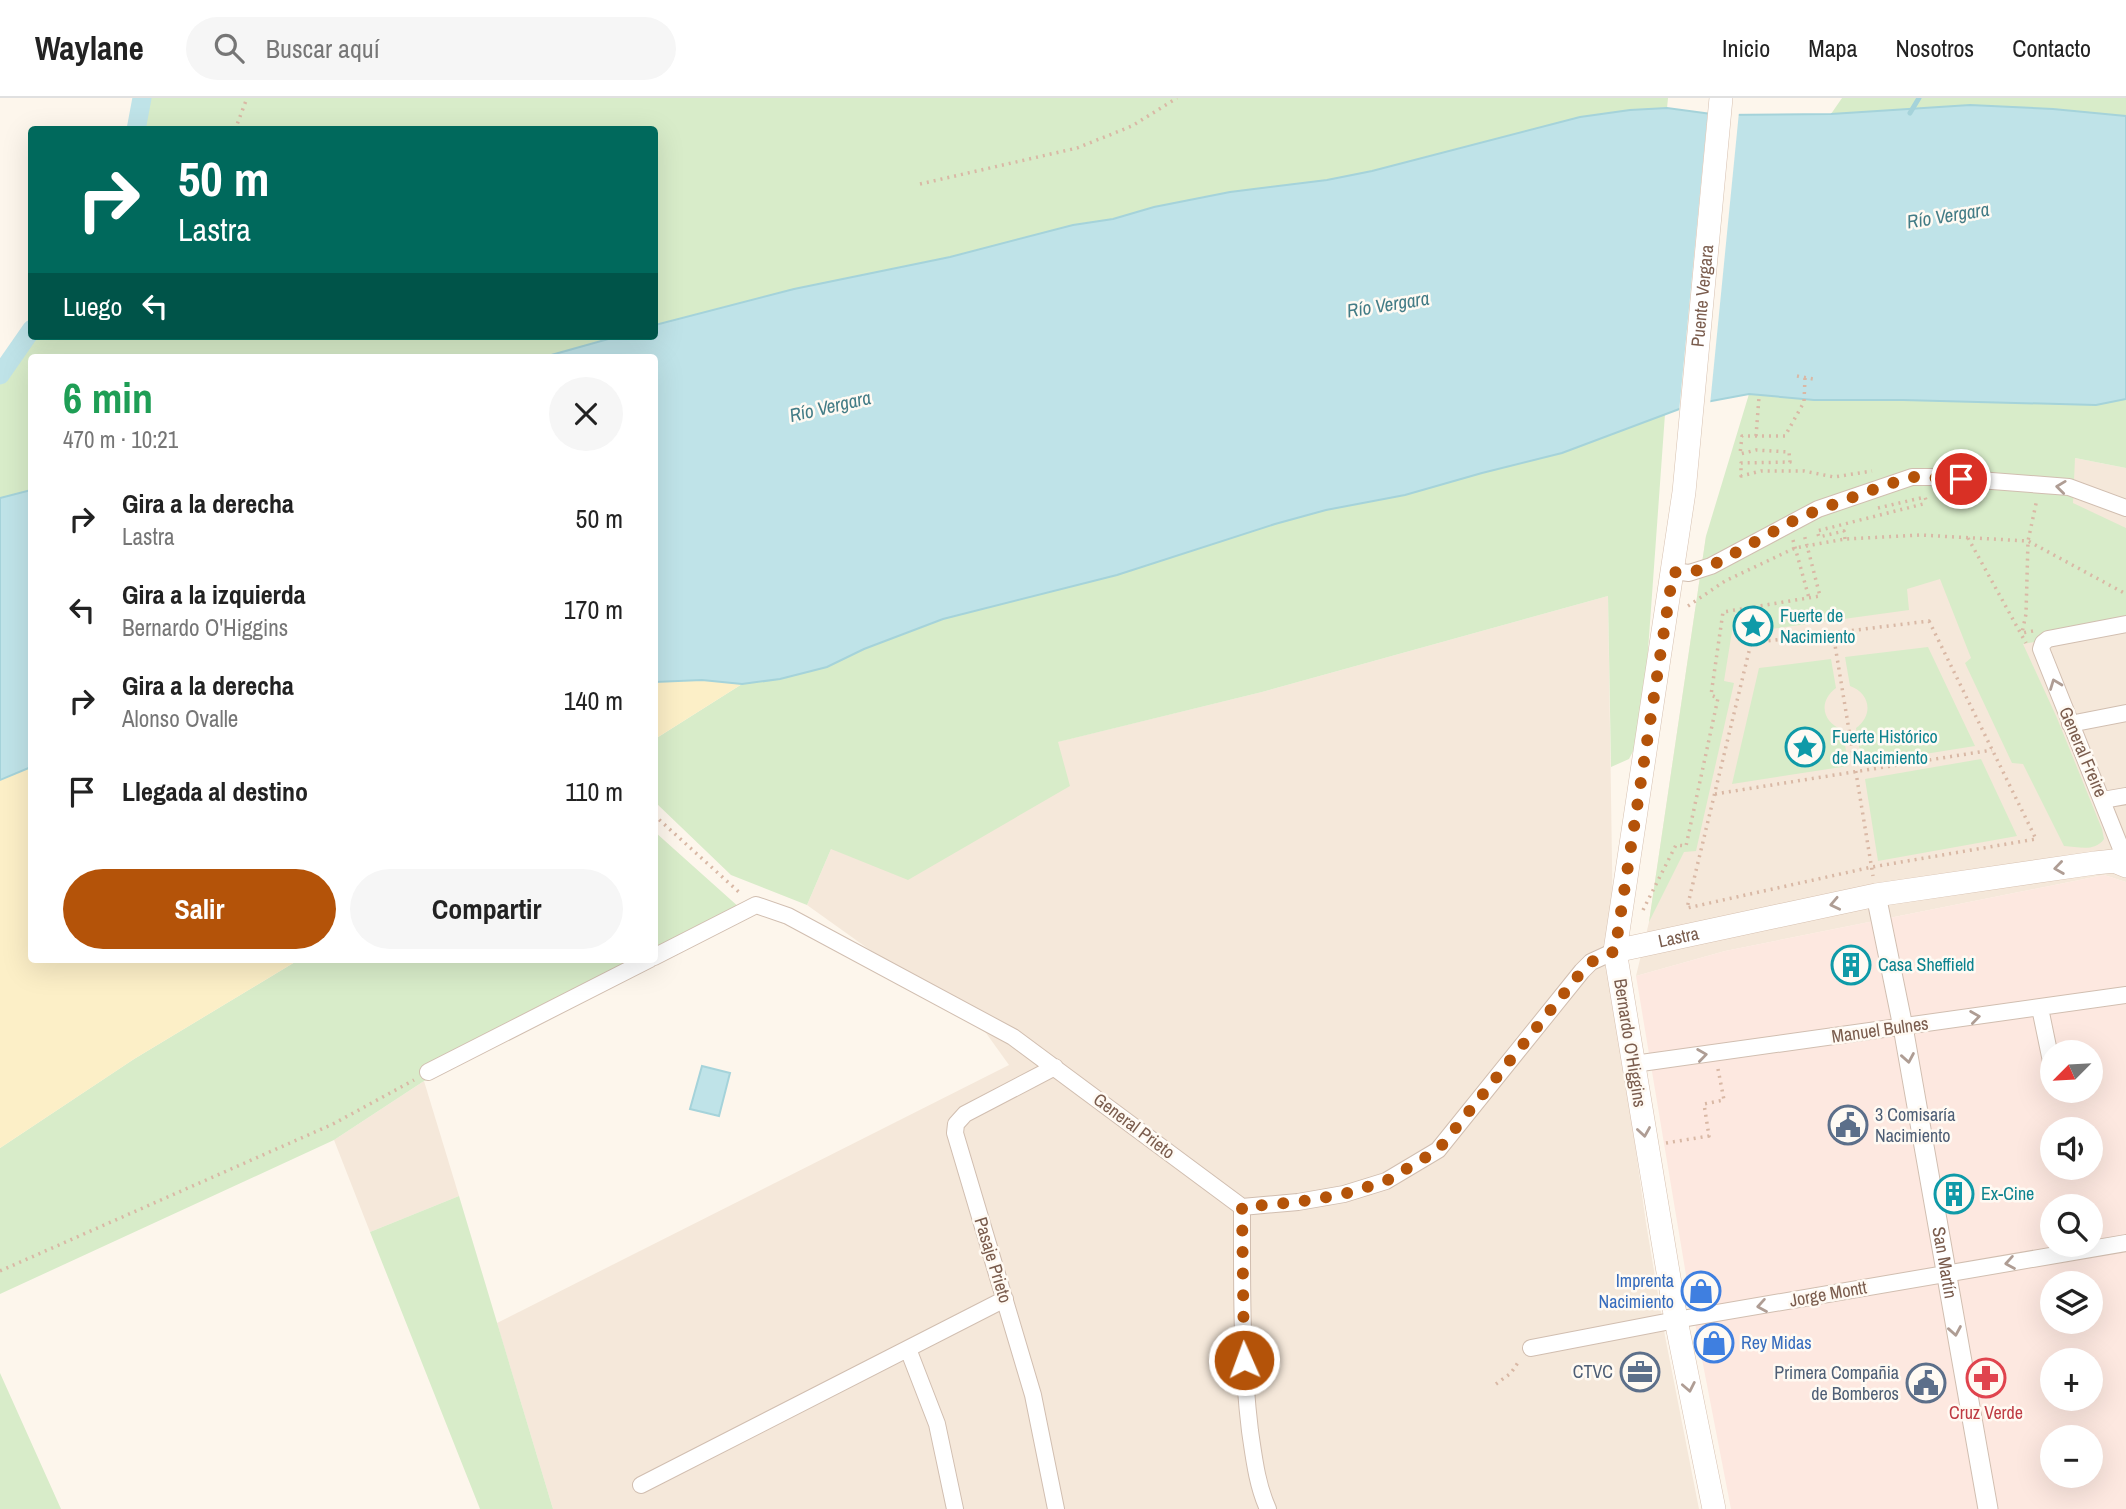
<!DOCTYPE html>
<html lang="es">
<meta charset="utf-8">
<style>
:root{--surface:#fff;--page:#f6f6f6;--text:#222;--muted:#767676;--line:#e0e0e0;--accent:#b45309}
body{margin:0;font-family:"Archivo Narrow",sans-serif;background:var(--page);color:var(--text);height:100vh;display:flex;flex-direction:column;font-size:26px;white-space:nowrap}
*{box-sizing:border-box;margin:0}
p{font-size:23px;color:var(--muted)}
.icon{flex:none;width:38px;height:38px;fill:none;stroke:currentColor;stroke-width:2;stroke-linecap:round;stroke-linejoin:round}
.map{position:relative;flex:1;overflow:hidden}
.sheet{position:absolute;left:28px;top:256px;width:630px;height:609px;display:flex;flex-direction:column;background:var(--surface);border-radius:7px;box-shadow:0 7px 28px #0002}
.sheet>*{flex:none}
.hud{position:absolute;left:28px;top:28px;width:630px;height:214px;border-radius:7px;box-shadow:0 7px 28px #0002;background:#00695c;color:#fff;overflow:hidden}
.needle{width:46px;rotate:246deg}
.fabs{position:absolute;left:2040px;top:942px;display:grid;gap:14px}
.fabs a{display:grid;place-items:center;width:63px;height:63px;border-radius:50%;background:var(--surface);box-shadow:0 7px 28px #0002;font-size:35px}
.pin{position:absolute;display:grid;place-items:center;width:60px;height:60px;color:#fff;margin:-30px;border:4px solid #fff;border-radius:50%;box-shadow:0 2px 7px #0007}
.me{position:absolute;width:77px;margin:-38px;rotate:358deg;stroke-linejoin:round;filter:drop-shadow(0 0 5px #0008)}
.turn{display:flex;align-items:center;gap:24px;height:147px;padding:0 35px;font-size:32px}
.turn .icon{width:91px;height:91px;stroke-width:2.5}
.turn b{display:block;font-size:49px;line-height:60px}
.then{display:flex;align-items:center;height:66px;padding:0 35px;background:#0003;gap:14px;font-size:26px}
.round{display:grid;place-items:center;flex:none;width:74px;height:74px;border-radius:37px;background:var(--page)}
.summary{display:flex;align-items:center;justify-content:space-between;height:119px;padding:0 35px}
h1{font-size:42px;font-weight:700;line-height:52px;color:#1e9e55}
.cta{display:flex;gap:14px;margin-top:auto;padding:14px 35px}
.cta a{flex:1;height:80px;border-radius:42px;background:var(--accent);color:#fff;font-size:28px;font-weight:700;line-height:80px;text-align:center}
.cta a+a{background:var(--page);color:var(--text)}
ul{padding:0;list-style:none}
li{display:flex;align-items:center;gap:21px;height:91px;padding:0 35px}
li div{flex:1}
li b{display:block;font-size:26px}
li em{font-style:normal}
header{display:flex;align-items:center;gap:42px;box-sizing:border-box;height:98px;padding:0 35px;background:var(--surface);border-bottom:2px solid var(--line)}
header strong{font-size:33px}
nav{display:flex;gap:38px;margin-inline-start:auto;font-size:24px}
.search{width:490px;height:63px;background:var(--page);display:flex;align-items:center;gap:18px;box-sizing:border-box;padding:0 24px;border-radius:38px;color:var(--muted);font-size:26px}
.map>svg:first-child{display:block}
.residential{fill:#f5e8da}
.commercial{fill:#fde8e0;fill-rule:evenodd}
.green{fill:#d8ecc9}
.sand{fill:#fcefc7}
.water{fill:#bfe3e8;stroke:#a5d3da;stroke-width:2}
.pier{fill:#fdf6ec}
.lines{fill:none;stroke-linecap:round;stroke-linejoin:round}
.stream{stroke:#a5d3da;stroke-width:5}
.canal{stroke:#bfe3e8;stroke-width:19}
.minor-casing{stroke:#d1beb0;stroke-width:18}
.tertiary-casing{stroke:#d1beb0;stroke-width:21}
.secondary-casing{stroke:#d6c0b0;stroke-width:24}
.path{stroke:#d9b8a5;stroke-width:3.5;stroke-dasharray:2 5;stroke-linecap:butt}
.minor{stroke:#fff;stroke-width:16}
.tertiary{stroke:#fff;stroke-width:19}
.secondary{stroke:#fff;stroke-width:23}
.oneway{stroke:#af9d94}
.route{stroke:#b45309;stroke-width:12;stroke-dasharray:0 21.6}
.labels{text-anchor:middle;stroke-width:5;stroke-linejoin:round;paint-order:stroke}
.street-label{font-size:18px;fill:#7a5c4d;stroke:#fffaf3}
.culture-label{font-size:18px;fill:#0d838f;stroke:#fffaf3;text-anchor:start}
.service-label{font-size:18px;fill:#4e5e75;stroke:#fffaf3;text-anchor:end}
.shop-label{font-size:18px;fill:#366cbe;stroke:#fffaf3;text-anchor:end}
.health-label{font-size:18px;fill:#be3a42;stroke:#fffaf3}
.water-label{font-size:19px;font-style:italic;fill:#437c86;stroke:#fffaf3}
</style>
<header>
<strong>Waylane</strong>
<div class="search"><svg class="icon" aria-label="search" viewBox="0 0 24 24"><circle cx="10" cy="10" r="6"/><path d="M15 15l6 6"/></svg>Buscar aquí</div>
<nav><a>Inicio</a><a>Mapa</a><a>Nosotros</a><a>Contacto</a></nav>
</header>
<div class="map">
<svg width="2126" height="1411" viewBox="0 0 2126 1411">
<rect width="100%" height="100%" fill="#fdf6ec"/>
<!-- residential -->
<path class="residential" d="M2075,360L2126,370V784L2104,777L1725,853L1636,878L1649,824L1706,438Z
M1608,498L1614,897L1646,1125L1665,1238L1699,1411H553L497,1225L1009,967L986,935L807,807L831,751L1057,644L1262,594Z
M424,983L459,1098L370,1134L334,1042Z"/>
<!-- commercial -->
<path class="commercial" d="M2104,777L2126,784V1411H1731L1688,1189L1636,878L1725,853ZM2053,954H2091V992H2053ZM2053,1031H2091V1069H2053ZM2053,1108H2091V1146H2053ZM2053,1185H2091V1223H2053ZM2053,1262H2091V1300H2053ZM2053,1339H2091V1377H2053Z"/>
<!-- green -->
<path class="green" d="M142,0H1668L1667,10L1630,12L1580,19L1372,73L1327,82L1230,94L1154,109L1113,121L1073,127L950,159L794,191L655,227L654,32H136Z
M1842,0H2126V18L2053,11L1970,7L1831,16Z
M31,231L32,238H619L544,259H32L31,392L0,400V277Z
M1749,296L1814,302H1903L2096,307L2126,301V370L2075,360L2073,405L2126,430V528L2023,546L2057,620L2102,731L2104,741C2095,754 2079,749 2064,748L2023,666L2012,665L1965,565L1971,560L1940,481L1907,491L1909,512L1771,531L1768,515H1735L1724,583L1734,585L1696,753L1684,754L1649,824L1706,438Z
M1665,316L1642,636L1629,661L1611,669L1608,498L1262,594L1058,644L1070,688L908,782L831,751L807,807L731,777L655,704V641L742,586L780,581L827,569L864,551L943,521L1117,477L1275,426L1326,412L1405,397L1482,375L1562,355Z
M1928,549L1975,648L1862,666L1856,630C1874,617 1870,595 1850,588L1845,559Z
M1831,561L1836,590C1818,603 1822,625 1843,632L1848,668L1732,686L1759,570Z
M1981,661L2017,738L1878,763L1865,681Z
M655,734L750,819L424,983L334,1042L0,1196V1050L134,961L300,861H654Z
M459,1098L553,1411H480L370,1134Z
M0,1275L61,1411H0Z"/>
<!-- sand -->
<path class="sand" d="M702,582L742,586L655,641V584Z
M31,669L32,861H300L134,961L0,1050V682Z"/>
<!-- water -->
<path class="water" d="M1970,7L2053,11L2126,18V301L2096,307L1903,302H1814L1749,296L1690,307L1562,355L1482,375L1405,397L1326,412L1275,426L1117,477L943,521L864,551L827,569L780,581L742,586L702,582L655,584L654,259H544L619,238H654L655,227L794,191L950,159L1073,127L1113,121L1154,109L1230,94L1327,82L1372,73L1580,19L1630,12L1667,10L1719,17L1831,16Z
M31,392V669L0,682V400Z
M702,968L730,975L719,1018L690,1011Z"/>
<!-- pier -->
<path class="pier" d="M1708,12L1739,14L1710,307L1679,314Z"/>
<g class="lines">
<!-- stream -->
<path class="stream" d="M1910,15L1919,0"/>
<!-- canal -->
<path class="canal" d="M136,32L142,0
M0,277L32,231"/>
<defs>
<path id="minor" d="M1673,473L1689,475L1711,468L1818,411L1912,379H1940L2069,389L2126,410
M2126,526L2048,541L2043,545L2041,551L2126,763
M2070,626L2126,615
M2103,702L2126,698
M654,859L756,807L788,818L1013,939L1242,1109
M2040,910L2053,973
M1634,966L2126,897
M1055,969L965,1016L956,1026L955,1035L1033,1297L1056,1411
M428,974L650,861
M1242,1109L1298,1104L1344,1096L1386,1083L1438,1052L1582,873L1591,864L1615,853
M1242,1109C1242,1184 1241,1259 1250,1333C1254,1360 1257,1387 1268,1411
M1531,1250L1676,1222L2126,1145
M908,1251L937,1326L955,1411
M641,1387L1005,1201"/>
<g id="tertiary">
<path id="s1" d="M1876,797L1903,929L1988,1411"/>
</g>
<g id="secondary">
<path id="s2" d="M1615,853L1876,797L2095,765L2114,763L2126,768"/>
<path id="s3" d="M1714,1411L1676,1222L1615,853L1684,394L1721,0"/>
</g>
</defs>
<!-- minor casing -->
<use href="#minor" class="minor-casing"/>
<!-- tertiary casing -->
<use href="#tertiary" class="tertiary-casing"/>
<!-- secondary casing -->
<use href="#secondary" class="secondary-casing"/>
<!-- path -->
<path class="path" d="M235,32L247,0
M920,86L1077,50L1132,28L1177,0
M1797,278L1813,281
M1805,280L1804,304L1785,338H1742L1740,356L1756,352L1789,354L1790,364L1741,365V378L1761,373H1804L1834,379L1872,373
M1756,338L1759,299
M1878,410L1925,399L1927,405
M1968,440L2026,545
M1845,441L1844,433L1819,439L1817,433L1927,405
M1793,442L1809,500
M1688,508L1725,483L1795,450L1845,441L1920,437L2028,443L2126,496
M1929,523L2036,741L1872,769L1687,810L1751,545Z
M2033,533L2022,535L2026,516L2028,443L2037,401
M1833,535L1873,778
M1715,696L1992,652
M654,717L740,795
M1643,812L1676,747L1686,748L1718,600L1711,597L1723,514L1820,498L1804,436
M1666,1045L1709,1038L1704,1006L1724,1002L1718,971
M0,1173L333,1026L414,982
M1496,1286L1511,1275L1519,1263"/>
<!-- minor -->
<use href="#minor" class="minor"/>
<!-- tertiary -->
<use href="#tertiary" class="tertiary"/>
<!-- secondary -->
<use href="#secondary" class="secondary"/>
</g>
<!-- one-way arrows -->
<defs><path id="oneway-chevron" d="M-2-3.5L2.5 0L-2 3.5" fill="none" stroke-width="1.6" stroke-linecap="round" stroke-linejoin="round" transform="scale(1.75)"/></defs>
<g class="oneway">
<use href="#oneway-chevron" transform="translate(2061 389) rotate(-173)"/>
<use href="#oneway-chevron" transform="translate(2055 586) rotate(-111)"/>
<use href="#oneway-chevron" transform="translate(2059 770) rotate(172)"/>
<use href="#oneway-chevron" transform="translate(1835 806) rotate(168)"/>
<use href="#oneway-chevron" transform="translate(1975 919) rotate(-8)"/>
<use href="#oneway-chevron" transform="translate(1702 957) rotate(-8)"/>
<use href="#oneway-chevron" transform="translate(1908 960) rotate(80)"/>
<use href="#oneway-chevron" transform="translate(1644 1034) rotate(81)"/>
<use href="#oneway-chevron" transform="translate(2010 1165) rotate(170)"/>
<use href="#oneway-chevron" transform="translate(1762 1208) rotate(170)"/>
<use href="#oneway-chevron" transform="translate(1955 1233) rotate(80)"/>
<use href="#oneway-chevron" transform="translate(1689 1289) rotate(79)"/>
</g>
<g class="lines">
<!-- route -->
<path class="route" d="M1244,1262L1242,1109L1298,1104L1344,1096L1386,1083L1438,1052L1582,873L1591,864L1615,853L1673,474L1689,475L1711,468L1800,419L1880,389L1912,379L1961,381"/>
</g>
<!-- icons -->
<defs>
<symbol id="sight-ring" viewBox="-11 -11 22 22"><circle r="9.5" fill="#fffaf3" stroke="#0f9aa8" stroke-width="1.5"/><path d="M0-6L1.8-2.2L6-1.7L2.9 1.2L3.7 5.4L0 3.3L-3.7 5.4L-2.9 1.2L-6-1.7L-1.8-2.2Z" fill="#0f9aa8"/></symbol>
<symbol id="building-ring" viewBox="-11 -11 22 22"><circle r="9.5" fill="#fffaf3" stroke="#0f9aa8" stroke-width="1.5"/><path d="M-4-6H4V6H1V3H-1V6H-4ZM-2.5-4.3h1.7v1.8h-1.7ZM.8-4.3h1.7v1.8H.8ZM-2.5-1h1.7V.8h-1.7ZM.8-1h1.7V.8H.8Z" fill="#0f9aa8"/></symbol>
<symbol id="civic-ring" viewBox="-11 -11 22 22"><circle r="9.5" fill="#fffaf3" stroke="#5c6f8a" stroke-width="1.5"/><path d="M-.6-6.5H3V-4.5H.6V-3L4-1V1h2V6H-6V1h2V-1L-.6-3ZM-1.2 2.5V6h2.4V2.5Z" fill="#5c6f8a"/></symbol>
<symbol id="shop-ring" viewBox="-11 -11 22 22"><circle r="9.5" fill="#fffaf3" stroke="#3f7fe0" stroke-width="1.5"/><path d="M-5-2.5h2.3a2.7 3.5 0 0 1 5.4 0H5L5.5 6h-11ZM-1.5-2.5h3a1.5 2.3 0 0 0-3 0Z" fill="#3f7fe0"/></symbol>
<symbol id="office-ring" viewBox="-11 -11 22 22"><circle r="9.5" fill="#fffaf3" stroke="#5c6f8a" stroke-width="1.5"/><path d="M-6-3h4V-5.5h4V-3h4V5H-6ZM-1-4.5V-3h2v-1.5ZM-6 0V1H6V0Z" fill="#5c6f8a"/></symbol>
<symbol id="pharmacy-ring" viewBox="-11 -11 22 22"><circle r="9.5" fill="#fffaf3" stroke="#e0444e" stroke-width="1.5"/><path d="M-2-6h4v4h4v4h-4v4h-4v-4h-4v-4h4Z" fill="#e0444e"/></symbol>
</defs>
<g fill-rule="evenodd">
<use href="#sight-ring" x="1731" y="506" width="44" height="44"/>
<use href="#sight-ring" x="1783" y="627" width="44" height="44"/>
<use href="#building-ring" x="1829" y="845" width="44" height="44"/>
<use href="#civic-ring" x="1826" y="1005" width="44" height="44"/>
<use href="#building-ring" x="1932" y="1074" width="44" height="44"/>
<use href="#shop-ring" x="1679" y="1171" width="44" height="44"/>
<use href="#shop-ring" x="1692" y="1223" width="44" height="44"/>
<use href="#office-ring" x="1618" y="1252" width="44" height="44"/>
<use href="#pharmacy-ring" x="1964" y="1258" width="44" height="44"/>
<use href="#civic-ring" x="1904" y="1263" width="44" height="44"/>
</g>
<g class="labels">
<!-- street labels -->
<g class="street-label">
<text dy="6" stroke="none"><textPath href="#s3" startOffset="1228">Puente Vergara</textPath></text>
<text transform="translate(2083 654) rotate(67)" y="6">General Freire</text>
<text dy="6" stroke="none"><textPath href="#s2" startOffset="65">Lastra</textPath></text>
<text transform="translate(1880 932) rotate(-8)" y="6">Manuel Bulnes</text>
<text transform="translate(1630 945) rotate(81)" y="6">Bernardo O'Higgins</text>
<text transform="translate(1134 1028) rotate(37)" y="6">General Prieto</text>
<text transform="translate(993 1162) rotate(73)" y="6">Pasaje Prieto</text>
<text dy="6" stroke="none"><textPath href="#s1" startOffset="374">San Martín</textPath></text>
<text transform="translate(1828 1196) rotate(-10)" y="6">Jorge Montt</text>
</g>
<!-- culture labels -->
<g class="culture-label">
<text x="1780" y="524">Fuerte de<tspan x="1780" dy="21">Nacimiento</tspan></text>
<text x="1832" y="645">Fuerte Histórico<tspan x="1832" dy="21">de Nacimiento</tspan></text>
<text x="1878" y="873">Casa Sheffield</text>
<text x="1981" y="1102">Ex-Cine</text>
</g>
<!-- service labels -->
<g class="service-label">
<text x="1875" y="1023" text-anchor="start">3 Comisaría<tspan x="1875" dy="21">Nacimiento</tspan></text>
<text x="1613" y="1280">CTVC</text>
<text x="1899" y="1281">Primera Compañia<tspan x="1899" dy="21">de Bomberos</tspan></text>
</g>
<!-- shop labels -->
<g class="shop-label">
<text x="1674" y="1189">Imprenta<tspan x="1674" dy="21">Nacimiento</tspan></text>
<text x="1741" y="1251" text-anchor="start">Rey Midas</text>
</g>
<!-- health labels -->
<g class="health-label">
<text x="1986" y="1321">Cruz Verde</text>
</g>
<!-- water labels -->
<g class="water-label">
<text transform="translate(1948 117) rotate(-9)" y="7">Río Vergara</text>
<text transform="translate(1388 206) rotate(-9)" y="7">Río Vergara</text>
<text transform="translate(830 308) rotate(-13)" y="7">Río Vergara</text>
</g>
</g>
</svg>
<div class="fabs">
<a><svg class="needle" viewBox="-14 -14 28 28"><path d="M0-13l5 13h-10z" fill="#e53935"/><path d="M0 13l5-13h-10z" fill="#767676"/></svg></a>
<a><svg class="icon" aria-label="sound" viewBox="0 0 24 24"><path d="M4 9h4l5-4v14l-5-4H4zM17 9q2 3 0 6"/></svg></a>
<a><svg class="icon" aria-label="search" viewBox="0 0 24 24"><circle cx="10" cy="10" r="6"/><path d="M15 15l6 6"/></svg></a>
<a><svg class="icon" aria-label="layers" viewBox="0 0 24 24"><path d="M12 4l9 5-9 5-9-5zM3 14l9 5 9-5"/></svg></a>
<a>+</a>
<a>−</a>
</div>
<div class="pin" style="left:1961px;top:381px;background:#d93025"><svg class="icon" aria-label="arrive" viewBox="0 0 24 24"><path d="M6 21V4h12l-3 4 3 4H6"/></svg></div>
<svg class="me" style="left:1244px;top:1262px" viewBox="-20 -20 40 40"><circle r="17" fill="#b45309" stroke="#fff" stroke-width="3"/><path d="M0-11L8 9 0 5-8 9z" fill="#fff"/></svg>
<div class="hud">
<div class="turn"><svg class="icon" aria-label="right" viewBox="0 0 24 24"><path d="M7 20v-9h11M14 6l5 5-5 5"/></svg><div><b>50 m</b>Lastra</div></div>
<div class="then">Luego<svg class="icon" aria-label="left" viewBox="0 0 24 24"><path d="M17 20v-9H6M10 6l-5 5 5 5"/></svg></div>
</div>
<section class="sheet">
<div class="summary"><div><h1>6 min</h1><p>470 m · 10:21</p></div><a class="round"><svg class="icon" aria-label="close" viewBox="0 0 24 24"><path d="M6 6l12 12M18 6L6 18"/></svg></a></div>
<ul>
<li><svg class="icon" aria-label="right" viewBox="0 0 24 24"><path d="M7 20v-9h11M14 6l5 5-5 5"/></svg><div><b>Gira a la derecha</b><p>Lastra</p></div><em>50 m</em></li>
<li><svg class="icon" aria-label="left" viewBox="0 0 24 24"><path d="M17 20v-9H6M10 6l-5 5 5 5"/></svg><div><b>Gira a la izquierda</b><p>Bernardo O'Higgins</p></div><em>170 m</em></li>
<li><svg class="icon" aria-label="right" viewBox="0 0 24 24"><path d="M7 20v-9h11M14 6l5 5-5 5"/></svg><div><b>Gira a la derecha</b><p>Alonso Ovalle</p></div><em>140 m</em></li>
<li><svg class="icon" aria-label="arrive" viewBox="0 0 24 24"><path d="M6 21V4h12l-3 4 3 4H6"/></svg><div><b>Llegada al destino</b></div><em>110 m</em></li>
</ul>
<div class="cta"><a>Salir</a><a>Compartir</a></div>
</section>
</div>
